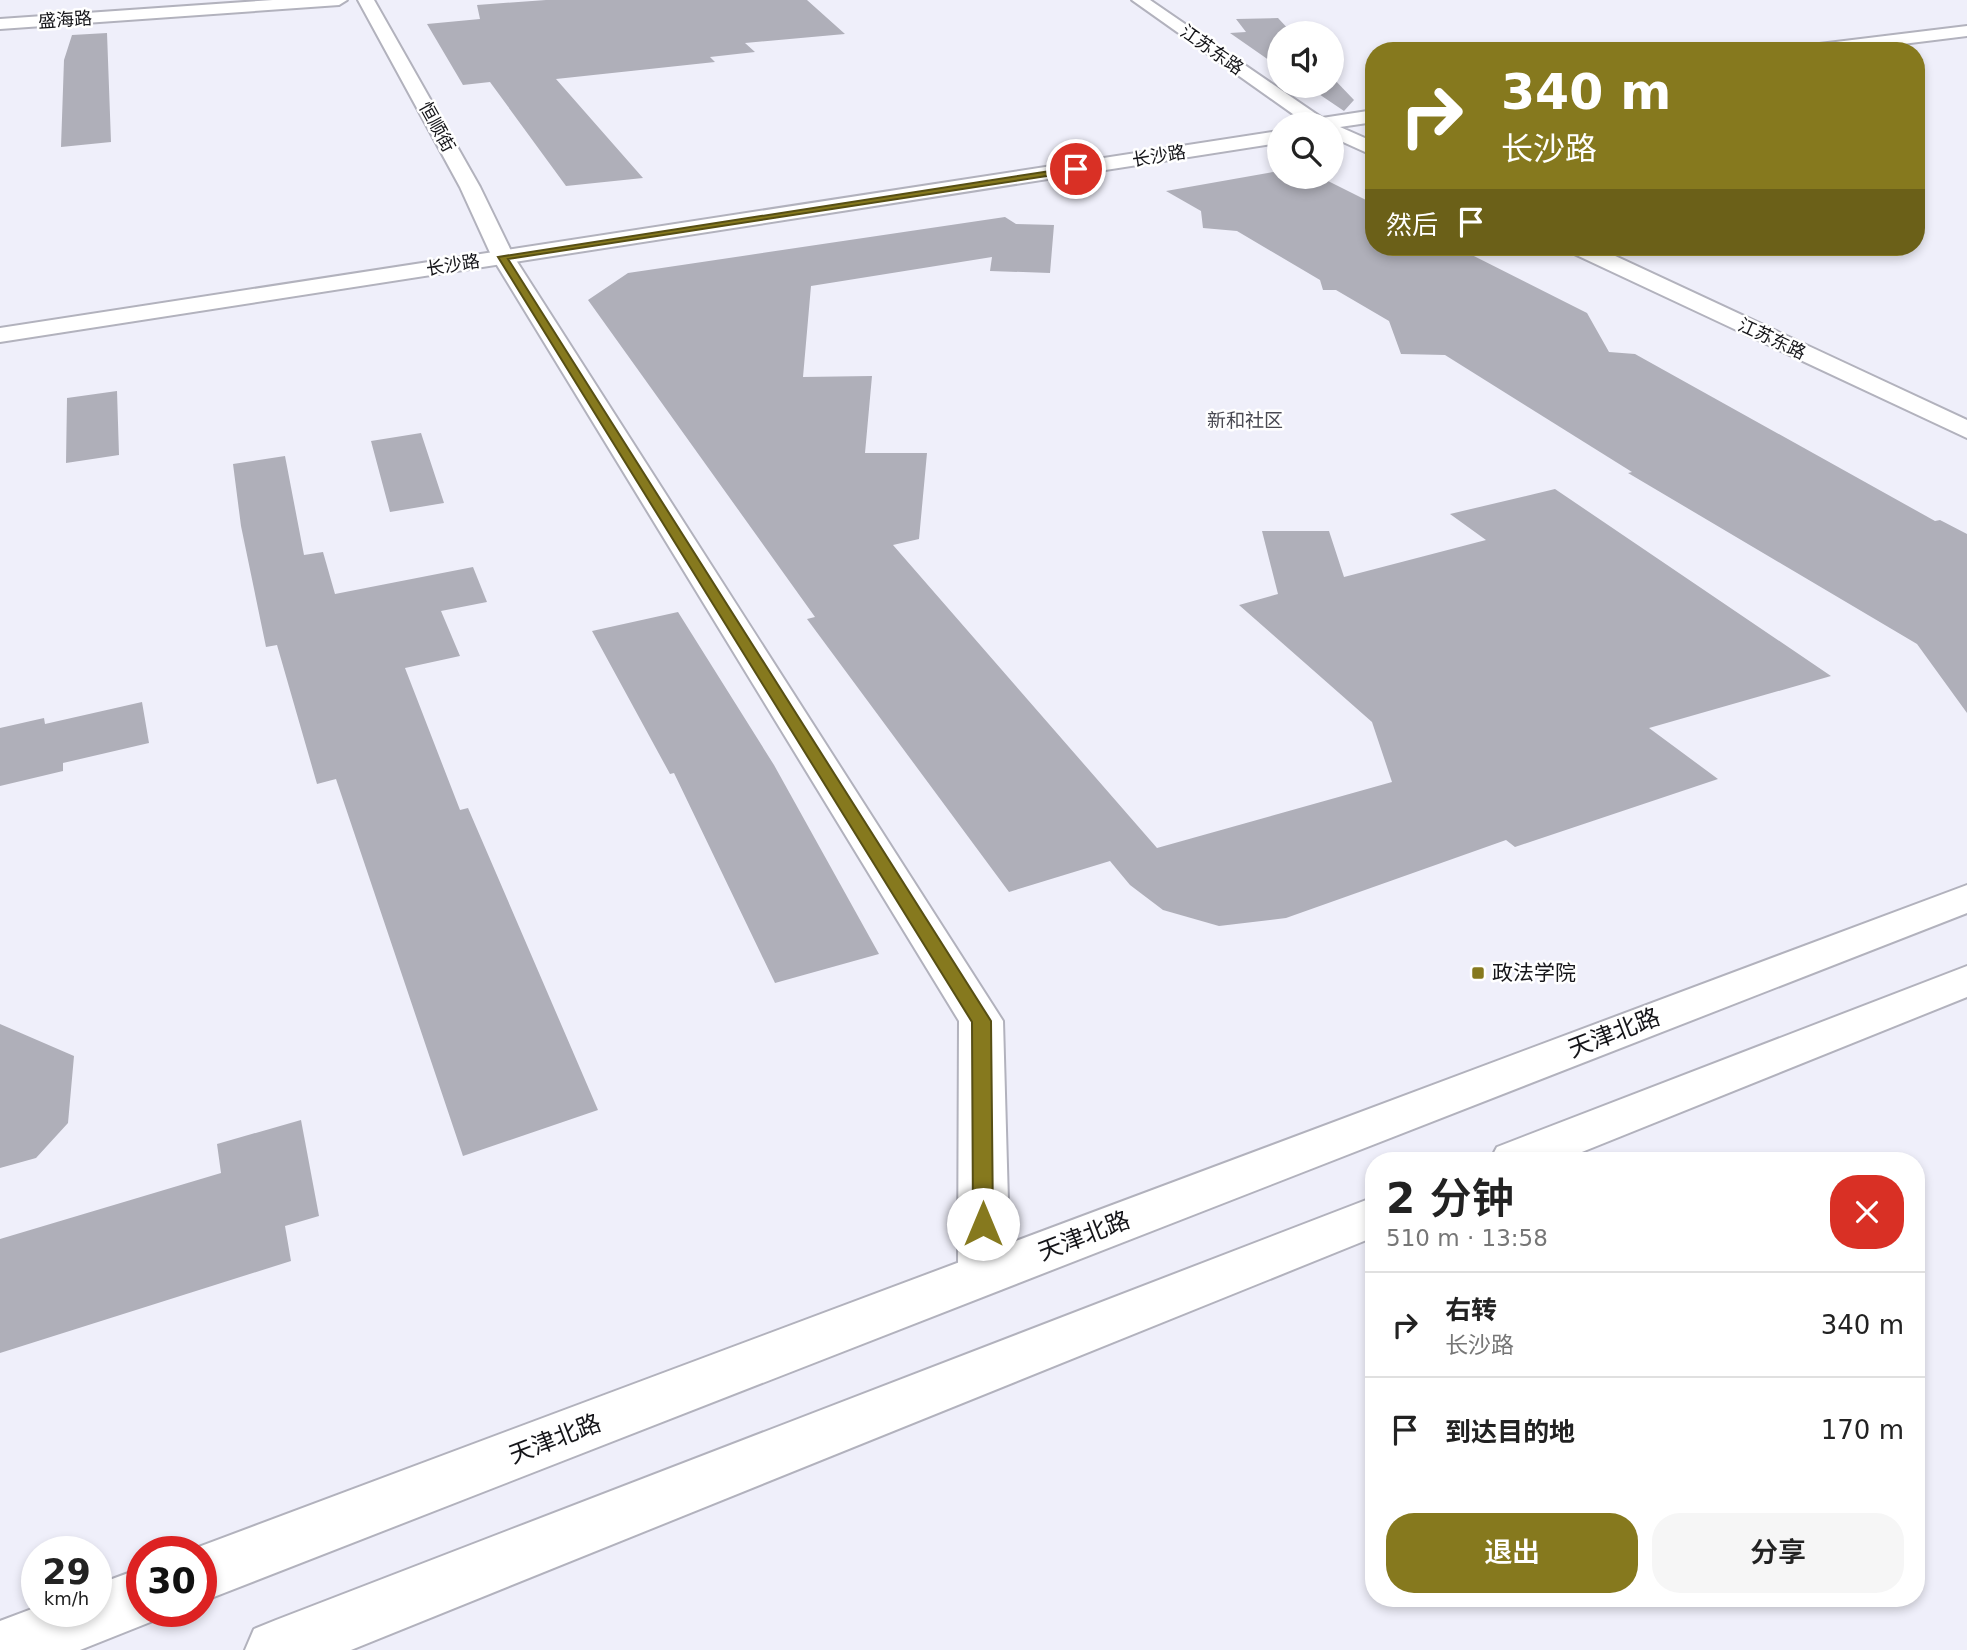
<!DOCTYPE html>
<html lang="zh">
<meta charset="utf-8">
<style>
:root{--surface:#fff;--page:#f6f6f6;--text:#222;--muted:#767676;--line:#e0e0e0;--accent:#86791e}
body{margin:0;font-family:"DejaVu Sans","Noto Sans SC",sans-serif;background:var(--page);color:var(--text);height:100vh;display:flex;flex-direction:column;font-size:26px;white-space:nowrap}
*{box-sizing:border-box;margin:0}
p{font-size:23px;color:var(--muted)}
.icon{flex:none;width:38px;height:38px;fill:none;stroke:currentColor;stroke-width:2;stroke-linecap:round;stroke-linejoin:round}
.map{position:relative;flex:1;overflow:hidden}
.drawer{position:absolute;left:1365px;top:1152px;width:560px;height:455px;display:flex;flex-direction:column;background:var(--surface);border-radius:28px;box-shadow:0 4px 10px #0003}
.drawer>*{flex:none}
.top-card{position:absolute;left:1365px;top:42px;width:560px;height:214px;border-radius:28px;box-shadow:0 4px 10px #0003;background:#86791e;color:#fff;overflow:hidden}
.controls{position:absolute;left:1267px;top:21px;display:grid;gap:14px}
.controls a{display:grid;place-items:center;width:77px;height:77px;border-radius:50%;background:var(--surface);box-shadow:0 4px 10px #0003;font-size:35px}
.speed{position:absolute;left:21px;top:1536px;display:flex;gap:14px;font-size:35px;font-weight:700;text-align:center}
.speed>*{display:grid;place-content:center;width:91px;height:91px;border-radius:50%;background:var(--surface);box-shadow:0 4px 10px #0003;line-height:1}
.speed small{font-size:18px;font-weight:400}
.speed .limit{border:10px solid #d22;background:#fff;color:#111}
.pin{position:absolute;display:grid;place-items:center;width:60px;height:60px;color:#fff;margin:-30px;border:4px solid #fff;border-radius:50%;box-shadow:0 2px 7px #0007}
.me{position:absolute;width:77px;margin:-38px;rotate:0deg;stroke-linejoin:round;filter:drop-shadow(0 0 5px #0008)}
.turn{display:flex;align-items:center;gap:24px;height:147px;padding:0 21px;font-size:32px}
.turn .icon{width:91px;height:91px;stroke-width:2.5}
.turn b{display:block;font-size:49px;line-height:60px}
.then{display:flex;align-items:center;height:66px;padding:0 21px;background:#0003;gap:14px;font-size:26px}
.round{display:grid;place-items:center;flex:none;width:74px;height:74px;border-radius:28px;background:var(--page)}
.summary{display:flex;align-items:center;justify-content:space-between;height:119px;padding:0 21px}
h1{font-size:42px;font-weight:600;line-height:52px}
.button{display:flex;gap:14px;margin-top:auto;padding:14px 21px}
.button a{flex:1;height:80px;border-radius:28px;background:var(--accent);color:#fff;font-size:28px;font-weight:600;line-height:80px;text-align:center}
.button a+a{background:var(--page);color:var(--text)}
ul{padding:0;list-style:none}
li{display:flex;align-items:center;gap:21px;height:105px;padding:0 21px;border-top:2px solid var(--line)}
li div{flex:1}
li b{display:block;font-size:26px}
li em{font-style:normal}
.map>svg:first-child{display:block}
.building{fill:#afafb9}
.lines{fill:none;stroke-linecap:round;stroke-linejoin:round}
.minor-casing{stroke:#b2b2bd;stroke-width:4}
.tertiary-casing{stroke:#b2b2bd;stroke-width:4}
.minor{fill:#fff;fill-rule:evenodd}
.tertiary{fill:#fff;fill-rule:evenodd}
.route{fill:#86791e;stroke:#574f14;stroke-width:2}
.poi-dot{fill:#86791e;stroke:#fff;stroke-width:2.5}
.labels{text-anchor:middle;stroke-width:5;stroke-linejoin:round;paint-order:stroke}
.far-street-label{font-size:18px;fill:#151519;stroke:#fff}
.far-neighbourhood-label{font-size:19px;fill:#494952;stroke:#fff}
.poi-label{font-size:21px;fill:#151519;stroke:#fff;text-anchor:start}
.near-street-label{font-size:24px;fill:#151519;stroke:#fff}
</style>
<div class="map">
<svg width="1967" height="1650" viewBox="0 0 1967 1650">
<rect width="100%" height="100%" fill="#efeffa"/>
<!-- building -->
<path class="building" d="M546,0H807L845,34L745,43L755,52L710,57L715,62L556,79L643,178L566,186L490,82L463,85L427,24L480,19L477,5Z
M1278,18L1292,33H1279V67L1230,33L1246,32L1236,19Z
M107,33L111,142L61,147L64,60L72,35Z
M1332,77L1354,100L1344,111L1307,86H1332Z
M1279,171V177H1320L1374,204V247H1456L1587,313L1609,352L1635,354L1935,521L1940,520L1967,534V713L1917,644L1628,473L1632,472L1445,355L1401,354L1389,321L1336,290H1323L1320,280L1237,231L1203,228L1201,211L1166,191Z
M1005,217L1016,224L1054,225L1050,273L990,271L992,257L811,286L803,377L872,376L865,453H927L919,539L893,545L1157,848L1392,782L1372,722L1239,605L1278,594L1262,531H1329L1344,577L1486,540L1450,514L1555,489L1831,676L1649,728L1718,779L1515,847L1506,840L1286,918L1219,926L1163,910L1130,885L1110,861L1009,892L807,619L815,617L588,300L628,273Z
M117,391L119,455L66,463L67,398Z
M421,433L444,503L390,512L371,441Z
M285,456L304,555L323,552L335,594L473,567L487,602L441,611L460,656L405,668L460,810L468,808L598,1110L463,1156L336,779L317,784L277,645L266,647L241,526L233,464Z
M678,612L774,765L879,954L775,983L674,773L670,774L592,631Z
M142,702L149,743L63,763V771L0,786V728L44,718L45,724Z
M0,1024L74,1056L68,1123L36,1158L0,1168Z
M301,1120L319,1216L285,1226L291,1261L0,1353V1239L221,1173L217,1144Z"/>
<g class="lines">
<defs>
<path id="minor" d="M273,0H347L339,5L0,29V19Z
M358,0H374L480,187L514,257L1003,1021L1010,1274L1002,1289L984,1295L966,1289L958,1274L959,1021L492,257L460,187Z"/>
<path id="tertiary" d="M1132,0H1150L1322,118L1374,110V122L1340,127L1374,142V156L1332,137V124H1307Z
M1967,26V36L1846,51H1795L1803,46Z
M1279,131V143L0,342V328Z
M1567,247H1596L1967,420V438L1570,252Z
M1967,885V913L201,1602V1552H185Z
M1967,966V997L1562,1160H1490L1497,1147Z
M1374,1197V1237L351,1650H245L254,1629L276,1620Z
M142,1568V1612H166L163,1617L80,1650H0V1621L37,1607V1612H96V1585Z"/>
</defs>
<!-- minor casing -->
<use href="#minor" class="minor-casing"/>
<!-- tertiary casing -->
<use href="#tertiary" class="tertiary-casing"/>
<!-- minor -->
<use href="#minor" class="minor"/>
<!-- tertiary -->
<use href="#tertiary" class="tertiary"/>
</g>
<!-- route -->
<path class="route" d="M1076,167L1079,171L508,259L991,1021L993,1224L990,1230H976L973,1224L972,1022L498,257Z"/>
<!-- markers -->
<rect class="poi-dot" x="1471" y="966" width="14" height="14" rx="3.5"/>
<g class="labels">
<!-- far-street labels -->
<g class="far-street-label">
<text transform="translate(65 20) rotate(-4)" y="6">盛海路</text>
<text transform="translate(1212 50) rotate(35)" y="6">江苏东路</text>
<text transform="translate(437 127) rotate(61)" y="6">恒顺街</text>
<text transform="translate(1159 156) rotate(-9)" y="6">长沙路</text>
<text transform="translate(453 265) rotate(-9)" y="6">长沙路</text>
<text transform="translate(1772 339) rotate(25)" y="6">江苏东路</text>
</g>
<!-- far-neighbourhood labels -->
<g class="far-neighbourhood-label">
<text x="1245" y="427">新和社区</text>
</g>
<!-- poi labels -->
<g class="poi-label">
<text x="1492" y="980">政法学院</text>
</g>
<!-- near-street labels -->
<g class="near-street-label">
<text transform="translate(1614 1033) rotate(-21)" y="8">天津北路</text>
<text transform="translate(1084 1236) rotate(-21)" y="8">天津北路</text>
<text transform="translate(555 1439) rotate(-21)" y="8">天津北路</text>
</g>
</g>
</svg>
<div class="controls">
<a><svg class="icon" aria-label="sound" viewBox="0 0 24 24"><path d="M4 9h4l5-4v14l-5-4H4zM17 9q2 3 0 6"/></svg></a>
<a><svg class="icon" aria-label="search" viewBox="0 0 24 24"><circle cx="10" cy="10" r="6"/><path d="M15 15l6 6"/></svg></a>
</div>
<div class="speed"><div>29<small>km/h</small></div><div class="limit">30</div></div>
<div class="pin" style="left:1076px;top:169px;background:#d93025"><svg class="icon" aria-label="arrive" viewBox="0 0 24 24"><path d="M6 21V4h12l-3 4 3 4H6"/></svg></div>
<svg class="me" style="left:983px;top:1224px" viewBox="-20 -20 40 40"><circle r="19" fill="#fff"/><path d="M0-13L10 11 0 6-10 11z" fill="#86791e"/></svg>
<div class="top-card">
<div class="turn"><svg class="icon" aria-label="right" viewBox="0 0 24 24"><path d="M7 20v-9h11M14 6l5 5-5 5"/></svg><div><b>340 m</b>长沙路</div></div>
<div class="then">然后<svg class="icon" aria-label="arrive" viewBox="0 0 24 24"><path d="M6 21V4h12l-3 4 3 4H6"/></svg></div>
</div>
<section class="drawer">
<div class="summary"><div><h1>2 分钟</h1><p>510 m · 13:58</p></div><a class="round" style="background:#d93025;color:#fff"><svg class="icon" aria-label="close" viewBox="0 0 24 24"><path d="M6 6l12 12M18 6L6 18"/></svg></a></div>
<ul>
<li><svg class="icon" aria-label="right" viewBox="0 0 24 24"><path d="M7 20v-9h11M14 6l5 5-5 5"/></svg><div><b>右转</b><p>长沙路</p></div><em>340 m</em></li>
<li><svg class="icon" aria-label="arrive" viewBox="0 0 24 24"><path d="M6 21V4h12l-3 4 3 4H6"/></svg><div><b>到达目的地</b></div><em>170 m</em></li>
</ul>
<div class="button"><a>退出</a><a>分享</a></div>
</section>
</div>
